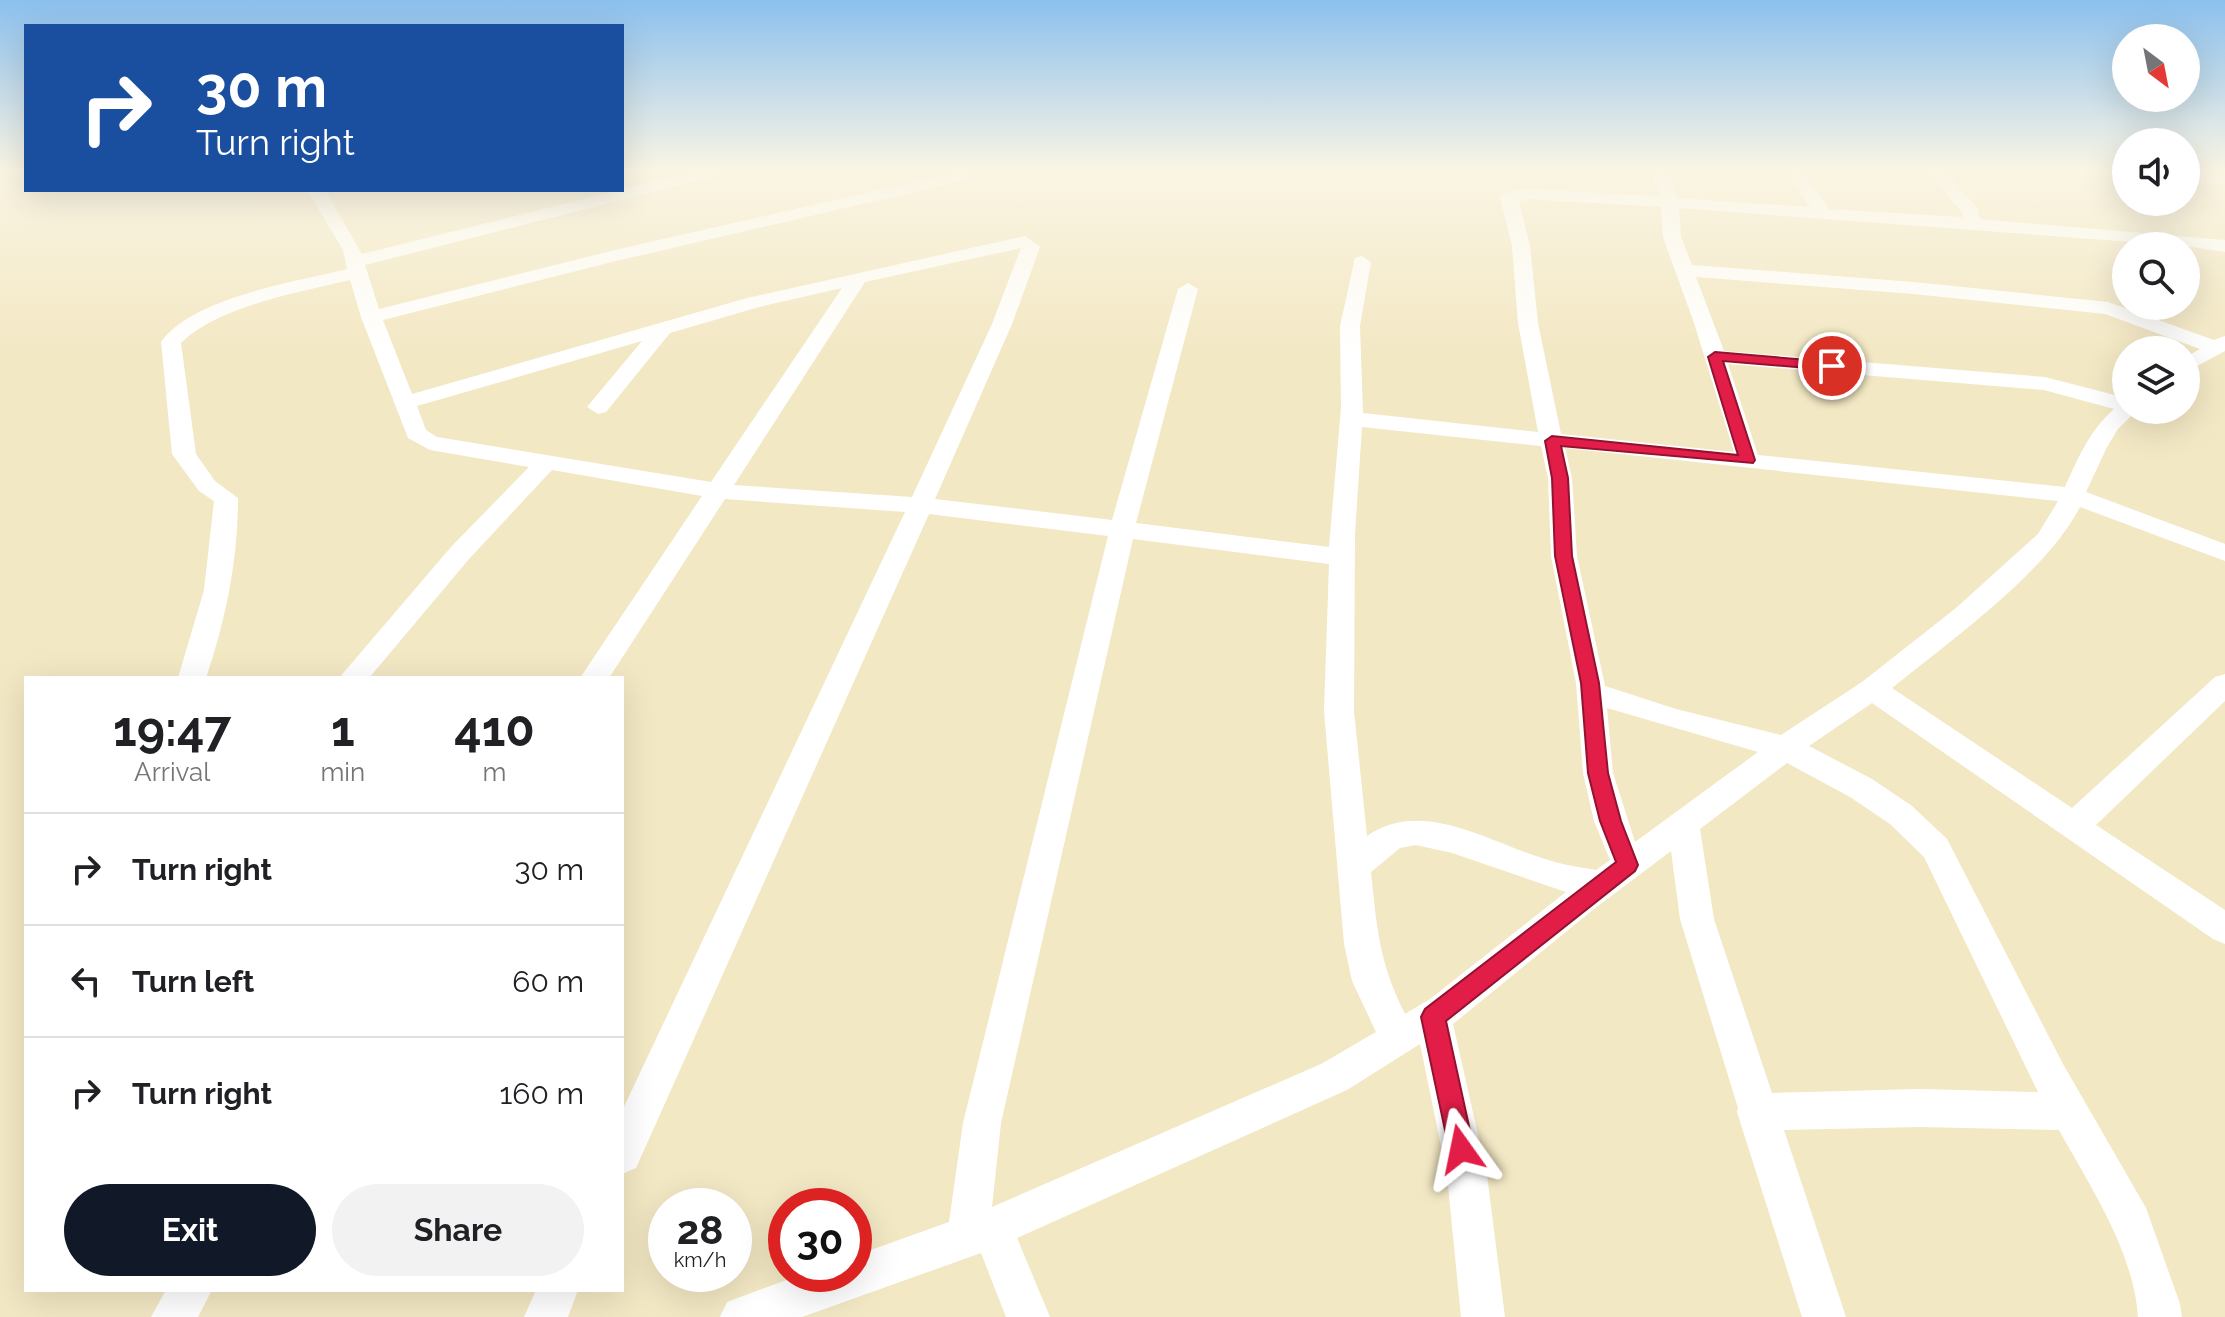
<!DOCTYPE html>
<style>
:root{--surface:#fff;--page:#f2f2f2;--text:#202124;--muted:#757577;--line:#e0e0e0;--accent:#111827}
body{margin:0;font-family:Raleway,sans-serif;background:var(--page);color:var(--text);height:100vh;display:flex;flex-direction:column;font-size:30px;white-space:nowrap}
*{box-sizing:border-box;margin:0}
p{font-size:26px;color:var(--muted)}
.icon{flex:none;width:44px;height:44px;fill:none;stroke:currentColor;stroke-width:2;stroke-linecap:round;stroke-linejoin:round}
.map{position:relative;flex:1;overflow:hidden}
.drawer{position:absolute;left:24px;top:676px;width:600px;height:616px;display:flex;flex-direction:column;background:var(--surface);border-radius:0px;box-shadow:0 8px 32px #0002}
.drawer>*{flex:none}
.guide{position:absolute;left:24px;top:24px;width:600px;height:168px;border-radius:0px;box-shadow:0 8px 32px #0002;background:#1a4fa0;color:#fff;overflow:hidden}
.needle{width:52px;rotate:148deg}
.tools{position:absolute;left:2112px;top:24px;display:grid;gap:16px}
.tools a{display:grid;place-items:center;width:88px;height:88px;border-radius:50%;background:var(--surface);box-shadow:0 8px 32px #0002;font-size:40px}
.speed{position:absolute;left:648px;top:1188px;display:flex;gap:16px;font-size:40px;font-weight:700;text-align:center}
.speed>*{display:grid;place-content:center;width:104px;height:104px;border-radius:50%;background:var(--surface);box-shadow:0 8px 32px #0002;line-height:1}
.speed small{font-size:20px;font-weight:400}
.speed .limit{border:12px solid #d22;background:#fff;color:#111}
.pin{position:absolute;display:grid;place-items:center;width:68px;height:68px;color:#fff;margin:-34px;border:4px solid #fff;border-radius:50%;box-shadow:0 2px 8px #0007}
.me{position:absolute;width:88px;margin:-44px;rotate:348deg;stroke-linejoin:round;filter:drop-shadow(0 0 6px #0008)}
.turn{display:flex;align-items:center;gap:28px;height:168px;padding:0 40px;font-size:36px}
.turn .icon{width:104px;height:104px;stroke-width:2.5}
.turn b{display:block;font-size:56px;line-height:68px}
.eta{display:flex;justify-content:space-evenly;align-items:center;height:136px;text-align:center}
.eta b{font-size:48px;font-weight:700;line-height:56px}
.button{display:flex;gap:16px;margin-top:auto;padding:16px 40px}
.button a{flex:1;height:92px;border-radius:48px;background:var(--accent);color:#fff;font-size:32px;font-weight:700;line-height:92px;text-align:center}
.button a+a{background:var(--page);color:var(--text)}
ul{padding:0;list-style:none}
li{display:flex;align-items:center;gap:24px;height:112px;padding:0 40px;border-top:2px solid var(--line)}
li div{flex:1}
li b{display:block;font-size:30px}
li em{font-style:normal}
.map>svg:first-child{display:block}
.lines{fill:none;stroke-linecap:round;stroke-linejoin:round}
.minor{fill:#fff;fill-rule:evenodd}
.route{fill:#e11d48;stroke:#92132f;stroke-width:2}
</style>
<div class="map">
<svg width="2225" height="1317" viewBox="0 0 2225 1317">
<rect width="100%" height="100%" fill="#f3e8c4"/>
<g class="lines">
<!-- minor -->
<path class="minor" d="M705,169H731L729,173L365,265L379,309L615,250L966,170L974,175L966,180L616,261L383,320L412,394L747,298L1025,236L1040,247L1012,324L935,499L1112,520L1178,289L1188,283L1198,289L1136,523L1329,547L1341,408L1340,326L1355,258L1362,256L1371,262L1360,326L1363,413L1538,432L1518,323L1512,246L1500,197L1503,193L1528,189L1659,196L1651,169H1667L1677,198L1810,207L1785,169H1801L1829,209L1963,217V214L1926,169H1943L1978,209L1980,219L2225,240V252L2186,246L1679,208L1681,237L1692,265L1914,282L2108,302L2214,340L2225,336V351L2186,372V357L2200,349L2105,314L1914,294L1696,277L1724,351L2045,377L2126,398V410H2137L2118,429L2107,447L2086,492L2225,544V561L2080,507C2045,574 1951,640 1892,688L2072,808L2215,677L2225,674V701L2096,825L2225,910V944L2213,939L1872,703L1809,746L1872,779L1912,806L1947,839L2063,1064L2146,1208L2180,1304L2182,1317H2138C2134,1252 2090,1186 2059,1130L1919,1127L1784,1130L1846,1317H1802L1737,1112L1738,1108L1680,919L1671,851L1594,909L1453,1024L1487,1175L1505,1317H1461L1447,1175L1420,1044L1347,1090L1017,1238L1050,1317H1006L981,1253L802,1317H720L727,1302L803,1274H854V1256L949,1222L963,1123L1108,536L929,514L636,1168L622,1174V1111L905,512L725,499L609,678H580L702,496L552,470L469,559L369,678H339L451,547L529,467L430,450L408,438L361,317L350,280C300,292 218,306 181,343L196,454L215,481L238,498C238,560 226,619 206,678H178L204,590L214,501L199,491L172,454L161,342C193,297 295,282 347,269L343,250L307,190H325L362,254ZM1528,199L1661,207L1663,237L1694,323L1734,452L1561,434L1538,323L1530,246L1519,201ZM1021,248L992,324L912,497L734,485L865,282ZM842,288L711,482L437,437L426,430L417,406L642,341L587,407L598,414L606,412L670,333L759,307ZM1728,364L2044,390L2114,409C2090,430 2078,458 2065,487L1758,455ZM1362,427L1541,446L1548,478L1551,556L1576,683L1583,773L1594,821L1610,860L1596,870C1578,867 1559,864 1542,858C1487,841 1421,798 1367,836L1354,711L1355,534ZM1565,448L2058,501L2038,534L1956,608L1862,682L1781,735L1676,709L1605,686L1577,556L1572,478ZM1133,539L1329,564L1324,711L1344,944L1352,981L1376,1032L1321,1064L992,1207L1001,1123ZM1607,708L1758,752L1635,842L1613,773ZM1787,763L1850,797L1890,824L1924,857L2038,1092L1919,1089L1772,1093L1714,919L1700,829ZM1416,845L1452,853L1566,892L1430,999L1405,1014C1379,962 1377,929 1371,872L1400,848Z
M2086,169H2126V176L2094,174Z
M2186,172L2225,175V185L2186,182Z
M166,1290H212L198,1317H151Z
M536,1290H578L568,1317H524Z"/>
</g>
<!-- sky -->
<linearGradient id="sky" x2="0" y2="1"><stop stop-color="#8bc0ee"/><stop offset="0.48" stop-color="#faf5e4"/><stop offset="1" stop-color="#faf5e4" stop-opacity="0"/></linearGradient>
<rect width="2225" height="353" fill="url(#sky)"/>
<!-- route -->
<path class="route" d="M1715,352L1832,362L1839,366L1832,370L1723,361L1755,460L1753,463L1561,446L1568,478L1572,556L1599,683L1608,773L1621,821L1638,865L1635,871L1446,1021L1474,1149L1470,1158L1461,1161L1452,1158L1449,1149L1421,1017L1425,1009L1616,862L1600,821L1588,773L1581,683L1555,556L1552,478L1545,441L1552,436L1738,455L1708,357Z"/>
</svg>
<div class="tools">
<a><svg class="needle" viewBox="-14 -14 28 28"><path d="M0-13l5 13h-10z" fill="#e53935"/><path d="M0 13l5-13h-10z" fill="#757577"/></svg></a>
<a><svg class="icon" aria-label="sound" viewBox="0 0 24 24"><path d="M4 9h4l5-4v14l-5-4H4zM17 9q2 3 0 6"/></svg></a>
<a><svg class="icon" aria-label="search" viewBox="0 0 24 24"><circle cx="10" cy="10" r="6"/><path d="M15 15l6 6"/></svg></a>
<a><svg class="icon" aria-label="layers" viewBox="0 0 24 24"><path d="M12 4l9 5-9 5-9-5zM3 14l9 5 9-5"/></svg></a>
</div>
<div class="speed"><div>28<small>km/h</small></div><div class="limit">30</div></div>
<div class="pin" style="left:1832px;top:366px;background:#d93025"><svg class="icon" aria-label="arrive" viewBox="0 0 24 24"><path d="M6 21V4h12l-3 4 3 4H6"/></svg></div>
<svg class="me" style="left:1461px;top:1149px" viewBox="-20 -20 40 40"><path d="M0-17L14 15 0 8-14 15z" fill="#e11d48" stroke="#fff" stroke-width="4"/></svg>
<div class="guide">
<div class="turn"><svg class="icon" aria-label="right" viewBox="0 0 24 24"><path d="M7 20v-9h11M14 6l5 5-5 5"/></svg><div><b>30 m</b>Turn right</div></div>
</div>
<section class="drawer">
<div class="eta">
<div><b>19:47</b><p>Arrival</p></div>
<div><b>1</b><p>min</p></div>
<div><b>410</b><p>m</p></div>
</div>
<ul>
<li><svg class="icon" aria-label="right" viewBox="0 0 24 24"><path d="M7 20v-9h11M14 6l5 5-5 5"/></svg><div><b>Turn right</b></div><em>30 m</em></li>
<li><svg class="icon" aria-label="left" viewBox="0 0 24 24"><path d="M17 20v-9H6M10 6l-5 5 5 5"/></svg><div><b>Turn left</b></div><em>60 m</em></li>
<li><svg class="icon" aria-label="right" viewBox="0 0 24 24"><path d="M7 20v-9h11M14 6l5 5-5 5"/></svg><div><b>Turn right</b></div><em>160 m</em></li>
</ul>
<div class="button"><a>Exit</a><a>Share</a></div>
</section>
</div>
